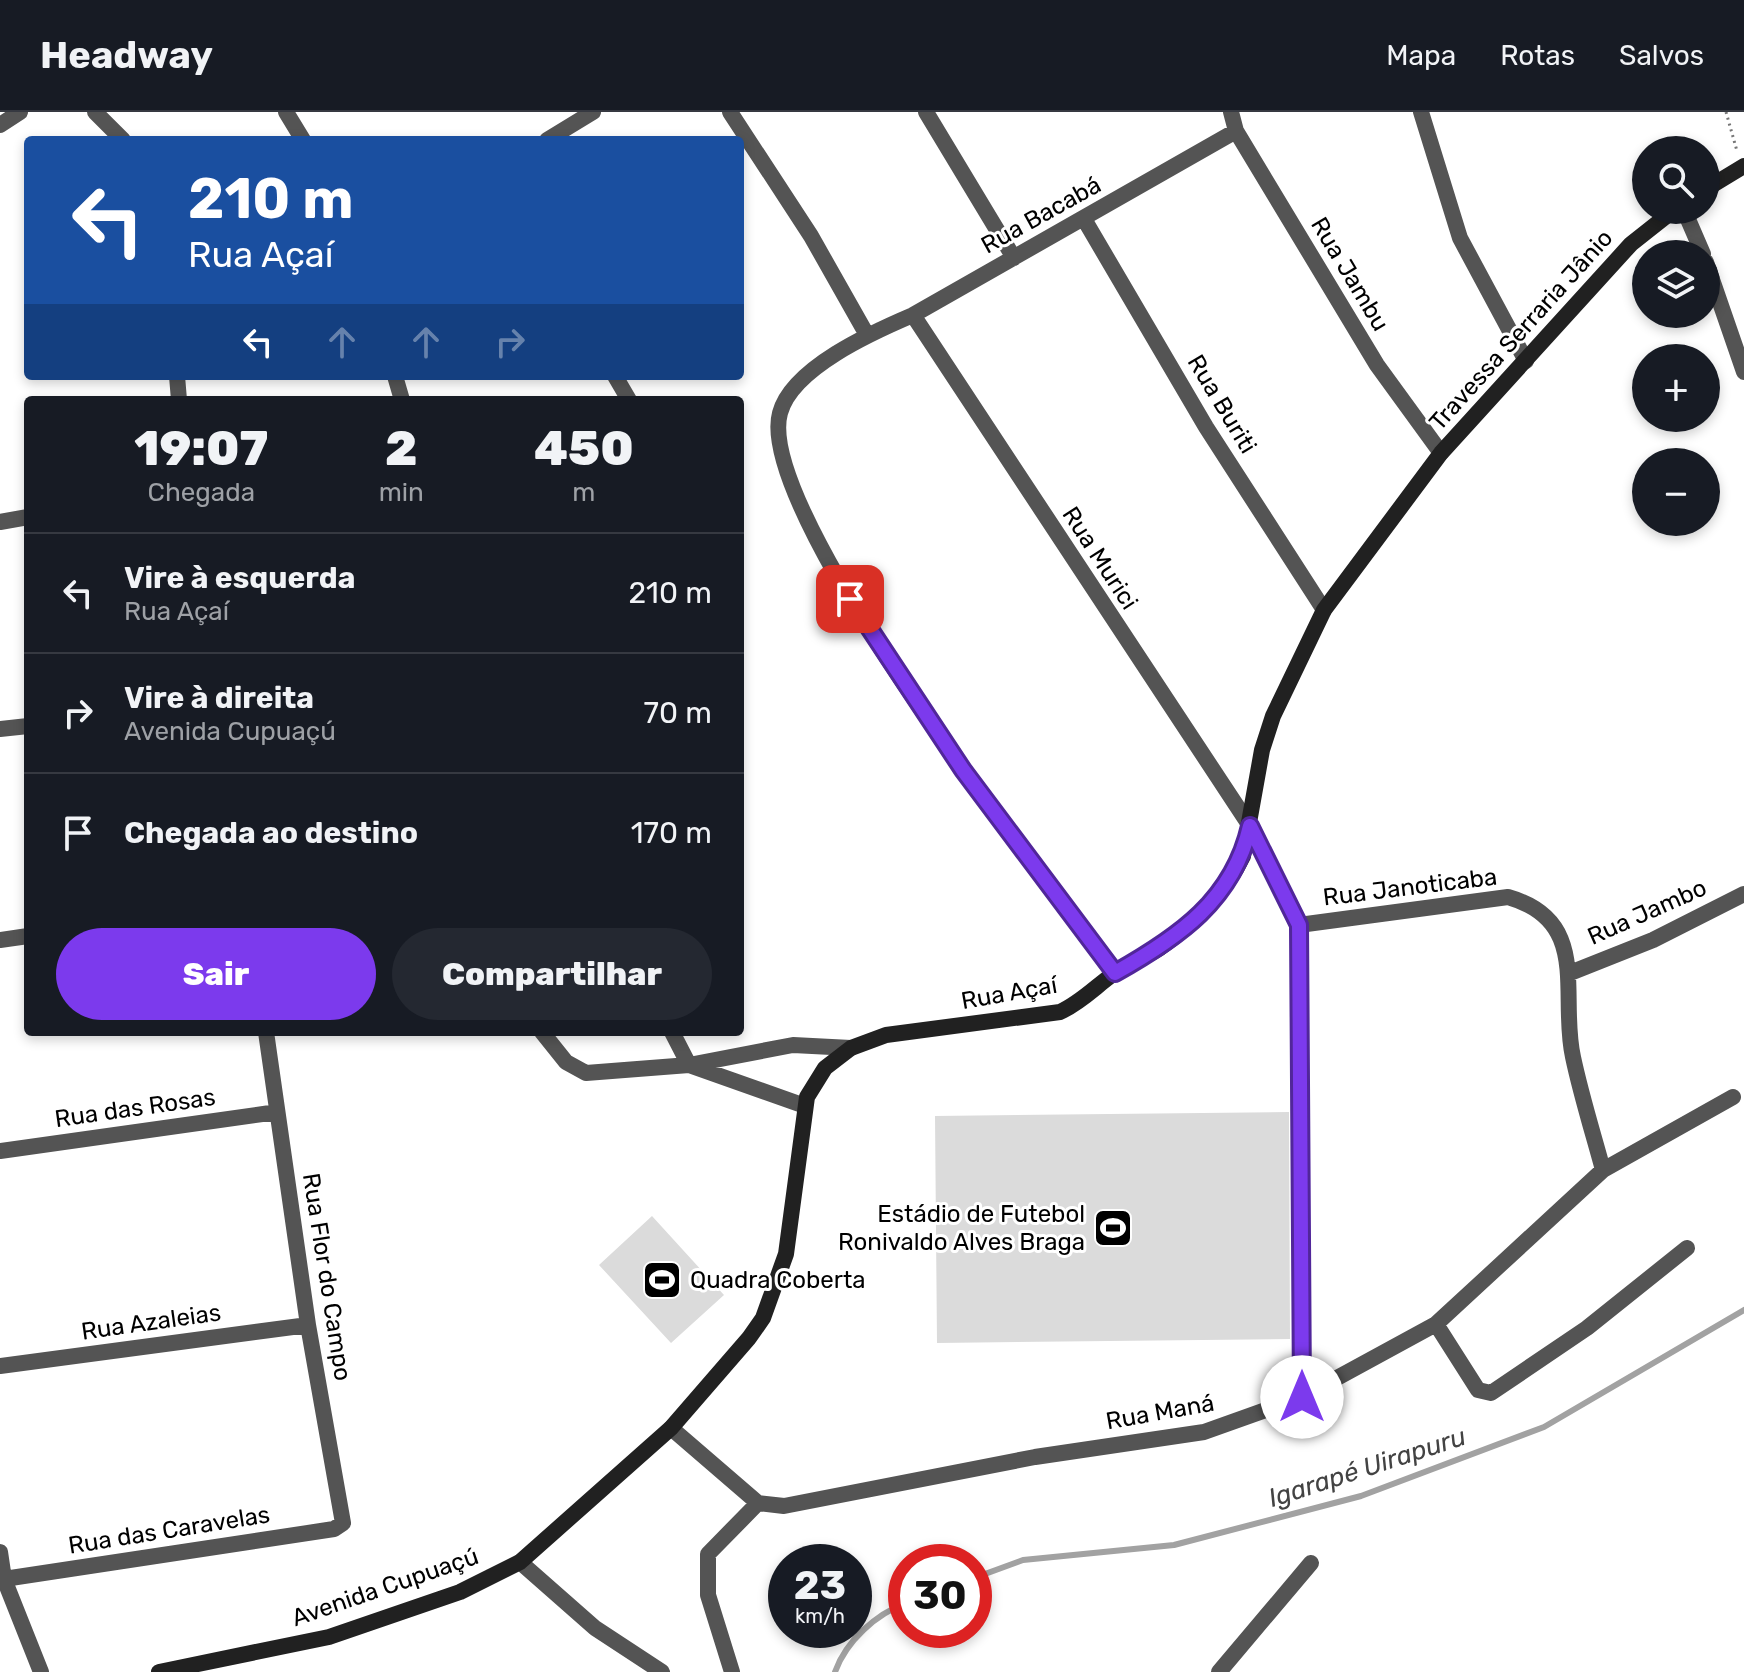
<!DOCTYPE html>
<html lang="pt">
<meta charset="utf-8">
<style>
:root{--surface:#171b24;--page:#242831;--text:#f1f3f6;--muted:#9ea1a6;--line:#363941;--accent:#7c3aed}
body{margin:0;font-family:Rubik,sans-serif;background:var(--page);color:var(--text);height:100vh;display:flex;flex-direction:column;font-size:30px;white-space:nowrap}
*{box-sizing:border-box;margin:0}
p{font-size:26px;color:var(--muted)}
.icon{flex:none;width:44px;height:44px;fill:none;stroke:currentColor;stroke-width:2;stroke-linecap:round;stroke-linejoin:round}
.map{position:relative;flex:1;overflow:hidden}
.panel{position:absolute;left:24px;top:284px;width:720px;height:640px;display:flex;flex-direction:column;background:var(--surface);border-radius:8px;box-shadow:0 4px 12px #0003}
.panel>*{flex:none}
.banner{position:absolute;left:24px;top:24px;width:720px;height:244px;border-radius:8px;box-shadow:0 4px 12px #0003;background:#1a4fa0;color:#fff;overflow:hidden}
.controls{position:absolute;left:1632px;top:24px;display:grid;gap:16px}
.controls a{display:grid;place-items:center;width:88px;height:88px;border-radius:50%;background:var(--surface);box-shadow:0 4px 12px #0003;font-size:40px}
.speed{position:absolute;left:768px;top:1432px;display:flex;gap:16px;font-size:40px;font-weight:700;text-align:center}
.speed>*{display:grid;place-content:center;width:104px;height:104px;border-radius:50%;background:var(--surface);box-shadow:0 4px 12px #0003;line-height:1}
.speed small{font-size:20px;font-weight:400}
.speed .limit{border:12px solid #d22;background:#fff;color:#111}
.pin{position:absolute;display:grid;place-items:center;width:68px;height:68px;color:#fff;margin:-34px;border-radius:16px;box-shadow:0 4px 12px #0006}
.me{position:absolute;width:88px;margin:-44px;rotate:0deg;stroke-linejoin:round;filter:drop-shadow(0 0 6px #0008)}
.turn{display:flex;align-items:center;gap:28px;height:168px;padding:0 32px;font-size:36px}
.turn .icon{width:104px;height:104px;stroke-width:2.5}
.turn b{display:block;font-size:56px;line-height:68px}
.lanes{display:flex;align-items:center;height:76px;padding:0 32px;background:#0003;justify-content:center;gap:40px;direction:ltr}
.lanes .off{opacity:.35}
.eta{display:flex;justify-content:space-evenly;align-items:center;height:136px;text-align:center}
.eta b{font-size:48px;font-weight:800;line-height:56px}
.cta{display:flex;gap:16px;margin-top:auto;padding:16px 32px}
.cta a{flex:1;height:92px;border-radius:48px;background:var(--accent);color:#fff;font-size:32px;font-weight:800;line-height:92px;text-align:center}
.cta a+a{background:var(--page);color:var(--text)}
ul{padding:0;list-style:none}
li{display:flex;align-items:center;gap:24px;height:120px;padding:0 32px;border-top:2px solid var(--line)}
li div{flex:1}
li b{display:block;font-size:30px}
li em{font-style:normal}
header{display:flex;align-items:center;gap:48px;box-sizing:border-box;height:112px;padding:0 40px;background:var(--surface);border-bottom:2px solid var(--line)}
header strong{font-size:38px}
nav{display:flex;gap:44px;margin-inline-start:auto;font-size:28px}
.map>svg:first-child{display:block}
.green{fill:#dbdbdb}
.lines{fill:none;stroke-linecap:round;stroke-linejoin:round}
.stream{stroke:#a2a2a2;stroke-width:6}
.path{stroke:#767676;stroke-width:3;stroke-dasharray:2 4;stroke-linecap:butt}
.street{stroke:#545454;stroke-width:16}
.secondary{stroke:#212121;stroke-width:16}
.route-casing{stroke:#51269a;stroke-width:20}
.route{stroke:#7c3aed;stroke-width:14}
.labels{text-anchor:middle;stroke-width:6;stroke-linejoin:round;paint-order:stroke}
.street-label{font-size:24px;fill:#000;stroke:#fff}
.poi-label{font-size:24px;fill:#000;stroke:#fff;text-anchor:end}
.water-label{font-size:26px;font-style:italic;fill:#434343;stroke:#fff}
</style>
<header>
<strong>Headway</strong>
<nav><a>Mapa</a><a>Rotas</a><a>Salvos</a></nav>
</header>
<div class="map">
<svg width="1744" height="1560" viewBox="0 0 1744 1560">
<rect width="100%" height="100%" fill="#fff"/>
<!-- green -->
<path class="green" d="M1289,1000L1290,1227L937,1231L935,1004Z
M652,1104L724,1183L671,1231L599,1153Z"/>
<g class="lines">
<!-- stream -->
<path class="stream" d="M974,1466L1023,1448L1174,1433L1361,1384L1544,1315L1744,1198
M835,1560C846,1529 876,1502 906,1491"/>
<!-- path -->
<path class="path" d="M1726,0L1737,39"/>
<!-- street -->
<path class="street" d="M95,0L123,28
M286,0L303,28
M730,0L811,124L867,223
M926,0L1014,146
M1231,0L1236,19L1377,253L1441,341
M1421,0L1460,126L1526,249
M0,13L20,0
M547,28L593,0
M1684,98L1703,142
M1084,107L1206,315L1324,498
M1706,150L1744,260
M913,203L1250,714L1299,813L1302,1285
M177,264L179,288
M395,264L402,288
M615,264L629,288
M0,410L28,405
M0,617L28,614
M1299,813L1508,785C1592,809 1559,883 1573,945C1581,983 1593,1021 1603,1058
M0,828L28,824
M1115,861C1048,771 753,399 780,301C792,256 873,220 913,203L1236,19
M1570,861L1653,828L1744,782
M542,920L566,950L586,961L689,953L793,933L851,936
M672,920L689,953L805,994
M0,1039L277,1000
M1436,1212L1478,1278L1491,1281L1587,1216L1687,1136
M0,1254L308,1213
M671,1316L758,1391L784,1394L1035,1345L1204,1320L1302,1285L1436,1212L1603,1058L1733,985
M0,1440L4,1467L41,1560
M520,1450L595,1516L662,1560
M4,1467L334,1417L343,1411L308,1213L266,920
M732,1560L708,1483V1442L758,1391
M1219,1560L1311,1451"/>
<!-- secondary -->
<path class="secondary" d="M1706,77L1744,54
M159,1560L329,1525L460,1480L520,1450L671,1316L749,1226L763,1206L786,1142L807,985L825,956L851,936L886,923L1060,900C1082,890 1097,873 1116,860C1130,851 1146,845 1160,836C1193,813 1226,780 1243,744L1262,638L1273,604L1324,498L1441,341L1631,132L1674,98"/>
</g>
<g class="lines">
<defs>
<path id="route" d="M850,487L963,658L1115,861C1179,825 1233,788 1250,714L1299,813L1302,1285"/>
</defs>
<!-- route casing -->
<use href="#route" class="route-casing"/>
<!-- route -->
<use href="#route" class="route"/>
</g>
<!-- icons -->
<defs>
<symbol id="stadium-square" viewBox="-11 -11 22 22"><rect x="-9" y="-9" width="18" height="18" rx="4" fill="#000" stroke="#fff"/><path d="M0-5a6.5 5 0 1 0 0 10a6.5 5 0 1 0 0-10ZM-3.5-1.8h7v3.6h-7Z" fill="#fff"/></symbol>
</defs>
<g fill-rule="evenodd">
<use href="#stadium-square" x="1091" y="1094" width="44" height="44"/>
<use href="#stadium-square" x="640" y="1146" width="44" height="44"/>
</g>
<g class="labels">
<!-- street labels -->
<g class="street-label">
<text transform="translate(1041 103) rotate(-29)" y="8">Rua Bacabá</text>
<text transform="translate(1350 162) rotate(59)" y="8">Rua Jambu</text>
<text transform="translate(1521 218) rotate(-48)" y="8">Travessa Serraria Jânio</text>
<text transform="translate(1222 292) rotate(59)" y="8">Rua Buriti</text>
<text transform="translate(1100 446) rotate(57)" y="8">Rua Murici</text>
<text transform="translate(1410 775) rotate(-7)" y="8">Rua Janoticaba</text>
<text transform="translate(1647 800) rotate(-24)" y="8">Rua Jambo</text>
<text transform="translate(1009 881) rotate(-10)" y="8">Rua Açaí</text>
<text transform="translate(135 996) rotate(-8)" y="8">Rua das Rosas</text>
<text transform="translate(327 1165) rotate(81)" y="8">Rua Flor do Campo</text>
<text transform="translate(151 1210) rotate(-8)" y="8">Rua Azaleias</text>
<text transform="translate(1160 1300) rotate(-10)" y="8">Rua Maná</text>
<text transform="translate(169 1418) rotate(-9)" y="8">Rua das Caravelas</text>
<text transform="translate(385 1475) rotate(-19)" y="8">Avenida Cupuaçú</text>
</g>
<!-- poi labels -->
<g class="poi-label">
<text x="1085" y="1110">Estádio de Futebol<tspan x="1085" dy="28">Ronivaldo Alves Braga</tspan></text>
<text x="690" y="1176" text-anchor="start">Quadra Coberta</text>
</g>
<!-- water labels -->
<g class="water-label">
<text transform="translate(1367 1355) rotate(-18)" y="9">Igarapé Uirapuru</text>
</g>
</g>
</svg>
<div class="controls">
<a><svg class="icon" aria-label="search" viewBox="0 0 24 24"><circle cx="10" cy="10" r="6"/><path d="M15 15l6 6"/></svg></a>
<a><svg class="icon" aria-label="layers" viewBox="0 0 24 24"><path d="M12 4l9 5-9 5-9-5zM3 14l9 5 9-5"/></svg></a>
<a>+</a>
<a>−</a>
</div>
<div class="speed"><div>23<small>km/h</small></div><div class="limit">30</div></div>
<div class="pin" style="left:850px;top:487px;background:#d93025"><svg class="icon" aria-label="arrive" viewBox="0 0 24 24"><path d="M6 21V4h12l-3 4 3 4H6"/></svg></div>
<svg class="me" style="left:1302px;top:1285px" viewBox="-20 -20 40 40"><circle r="19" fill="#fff"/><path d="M0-13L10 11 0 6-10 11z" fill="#7c3aed"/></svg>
<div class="banner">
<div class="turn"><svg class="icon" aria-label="left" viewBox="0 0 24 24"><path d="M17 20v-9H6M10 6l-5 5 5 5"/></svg><div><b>210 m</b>Rua Açaí</div></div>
<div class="lanes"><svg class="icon" aria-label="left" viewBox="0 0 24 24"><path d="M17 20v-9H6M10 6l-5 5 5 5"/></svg><svg class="icon off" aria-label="ahead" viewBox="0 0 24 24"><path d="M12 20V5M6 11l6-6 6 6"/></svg><svg class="icon off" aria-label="ahead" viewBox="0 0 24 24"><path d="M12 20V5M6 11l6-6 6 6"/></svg><svg class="icon off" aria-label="right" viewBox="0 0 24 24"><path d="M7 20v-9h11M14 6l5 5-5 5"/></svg></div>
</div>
<section class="panel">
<div class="eta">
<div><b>19:07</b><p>Chegada</p></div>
<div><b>2</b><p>min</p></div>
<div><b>450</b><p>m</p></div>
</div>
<ul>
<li><svg class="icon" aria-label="left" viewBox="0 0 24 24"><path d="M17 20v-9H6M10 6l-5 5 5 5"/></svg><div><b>Vire à esquerda</b><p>Rua Açaí</p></div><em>210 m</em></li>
<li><svg class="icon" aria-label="right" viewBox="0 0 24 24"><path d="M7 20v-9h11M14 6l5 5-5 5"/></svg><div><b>Vire à direita</b><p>Avenida Cupuaçú</p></div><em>70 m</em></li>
<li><svg class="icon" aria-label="arrive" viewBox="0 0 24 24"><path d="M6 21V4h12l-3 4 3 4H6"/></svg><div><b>Chegada ao destino</b></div><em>170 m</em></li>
</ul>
<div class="cta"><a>Sair</a><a>Compartilhar</a></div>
</section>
</div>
